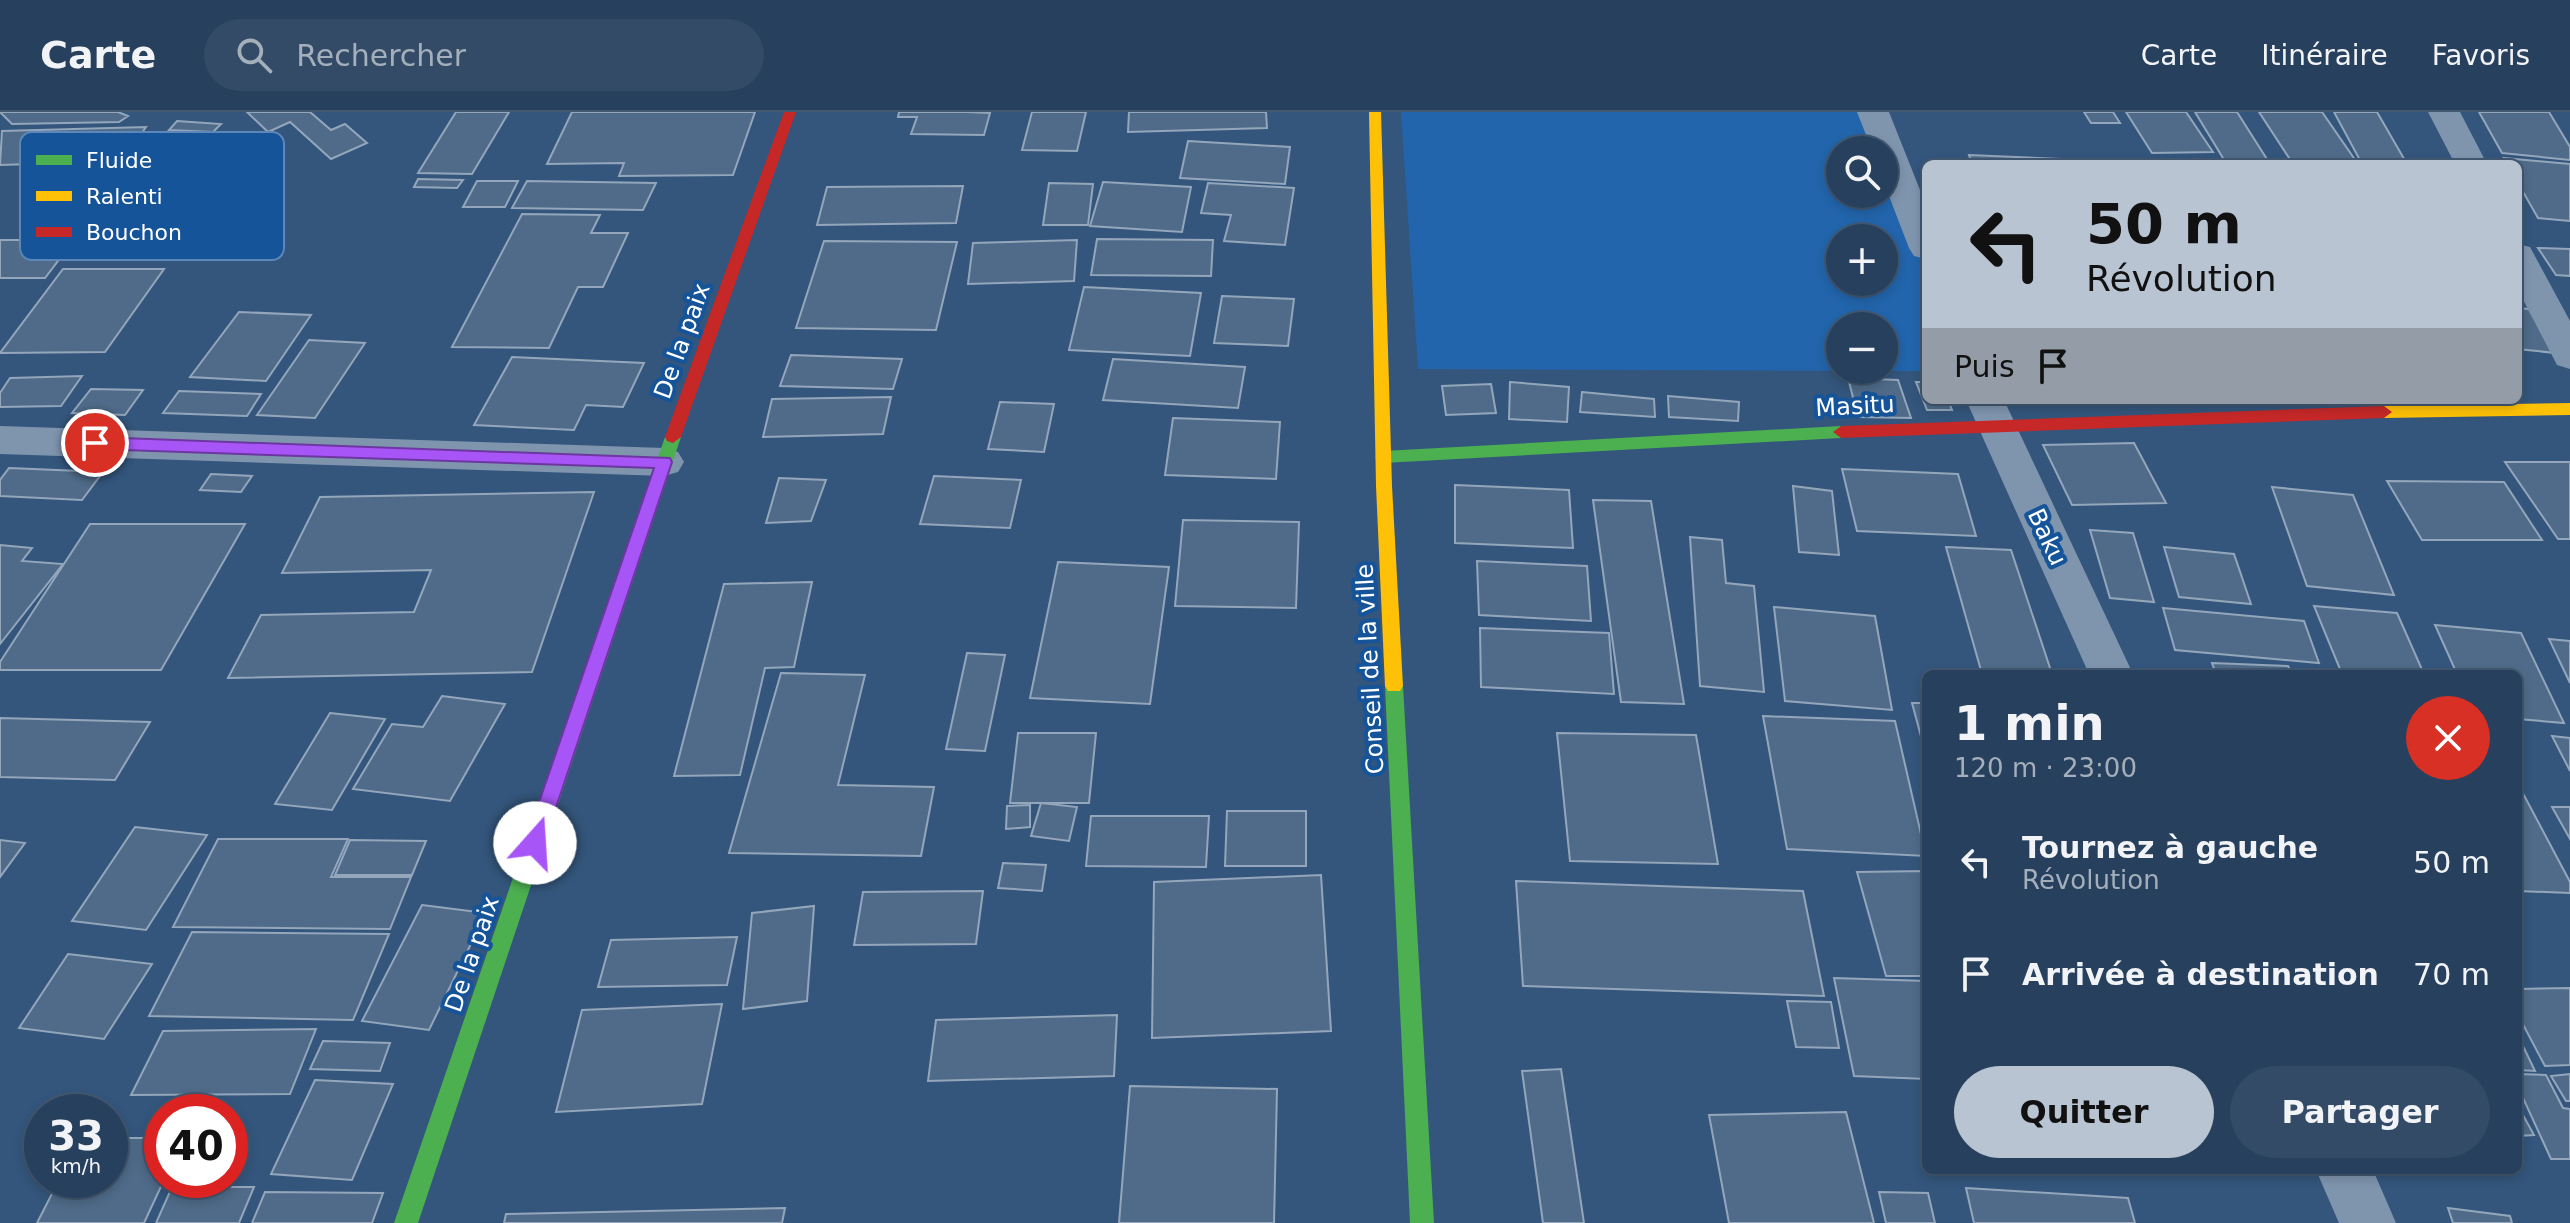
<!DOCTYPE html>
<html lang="fr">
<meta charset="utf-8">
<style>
:root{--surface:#27405d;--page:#334b66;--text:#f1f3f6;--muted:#a4afbc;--line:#435972;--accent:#b8c4d1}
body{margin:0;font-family:"DejaVu Sans",sans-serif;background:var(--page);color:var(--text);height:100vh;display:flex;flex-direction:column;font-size:30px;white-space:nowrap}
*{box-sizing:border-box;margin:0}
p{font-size:26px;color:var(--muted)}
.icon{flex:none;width:44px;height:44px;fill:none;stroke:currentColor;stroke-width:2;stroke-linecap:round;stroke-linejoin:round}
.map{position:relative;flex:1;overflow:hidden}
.panel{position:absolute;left:1922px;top:558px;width:600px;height:504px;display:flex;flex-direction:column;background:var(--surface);border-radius:12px;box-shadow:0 4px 12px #0003,0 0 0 2px var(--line)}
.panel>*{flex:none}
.banner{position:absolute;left:1922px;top:48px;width:600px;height:244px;border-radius:12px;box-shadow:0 4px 12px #0003,0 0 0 2px var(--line);background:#b8c4d1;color:#111;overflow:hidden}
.tools{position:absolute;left:1826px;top:24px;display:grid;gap:16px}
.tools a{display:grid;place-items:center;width:72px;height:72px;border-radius:50%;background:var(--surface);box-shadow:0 4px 12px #0003,0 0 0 2px var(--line);font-size:40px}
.speed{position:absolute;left:24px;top:982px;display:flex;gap:16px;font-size:40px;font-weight:700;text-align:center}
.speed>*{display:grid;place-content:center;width:104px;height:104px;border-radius:50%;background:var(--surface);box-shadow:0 4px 12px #0003,0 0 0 2px var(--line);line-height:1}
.speed small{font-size:20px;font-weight:400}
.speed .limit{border:12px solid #d22;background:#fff;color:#111}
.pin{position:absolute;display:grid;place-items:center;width:68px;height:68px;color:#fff;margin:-34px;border:4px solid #fff;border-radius:50%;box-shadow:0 2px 8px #0007}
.me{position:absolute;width:88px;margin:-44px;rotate:19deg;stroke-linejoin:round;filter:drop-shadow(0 0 6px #0008)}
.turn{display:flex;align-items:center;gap:28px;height:168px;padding:0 32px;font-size:36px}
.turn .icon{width:104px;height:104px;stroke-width:2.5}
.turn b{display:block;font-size:56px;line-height:68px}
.then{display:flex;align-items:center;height:76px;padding:0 32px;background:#0003;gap:16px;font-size:30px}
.round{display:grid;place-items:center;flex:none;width:84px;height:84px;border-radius:42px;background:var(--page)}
.overview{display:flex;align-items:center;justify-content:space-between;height:136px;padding:0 32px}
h1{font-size:48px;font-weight:600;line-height:60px}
.button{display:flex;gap:16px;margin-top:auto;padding:16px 32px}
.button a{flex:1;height:92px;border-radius:48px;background:var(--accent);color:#111;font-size:32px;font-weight:600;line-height:92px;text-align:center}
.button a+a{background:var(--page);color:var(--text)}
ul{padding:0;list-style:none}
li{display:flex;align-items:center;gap:24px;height:112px;padding:0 32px}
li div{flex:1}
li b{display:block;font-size:30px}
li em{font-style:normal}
header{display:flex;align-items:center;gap:48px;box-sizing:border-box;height:112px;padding:0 40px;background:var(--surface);border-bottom:2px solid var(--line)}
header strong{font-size:38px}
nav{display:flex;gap:44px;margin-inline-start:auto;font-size:28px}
.search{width:560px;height:72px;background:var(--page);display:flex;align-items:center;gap:20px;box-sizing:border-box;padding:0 28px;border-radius:44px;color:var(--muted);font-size:30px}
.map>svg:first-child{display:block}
.green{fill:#2265ac;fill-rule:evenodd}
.building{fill:#4f6b89;stroke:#93a6bb;stroke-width:2}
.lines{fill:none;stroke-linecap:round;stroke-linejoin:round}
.street{fill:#7f95ae;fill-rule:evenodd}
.fast{fill:#4caf50;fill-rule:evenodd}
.slow{fill:#ffc107;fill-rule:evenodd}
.jam{fill:#c62828;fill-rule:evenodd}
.route{fill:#a855f7;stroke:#6d37a1;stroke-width:2}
.labels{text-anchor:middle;stroke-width:8;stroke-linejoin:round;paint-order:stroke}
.street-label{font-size:24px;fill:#fff;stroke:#16549a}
.key{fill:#16549a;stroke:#5c87b8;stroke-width:2}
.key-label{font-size:22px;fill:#fff}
</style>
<header>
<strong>Carte</strong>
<div class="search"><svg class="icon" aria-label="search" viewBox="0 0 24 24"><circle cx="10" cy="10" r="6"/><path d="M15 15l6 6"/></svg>Rechercher</div>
<nav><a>Carte</a><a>Itinéraire</a><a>Favoris</a></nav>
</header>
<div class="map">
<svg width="2570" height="1111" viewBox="0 0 2570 1111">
<rect width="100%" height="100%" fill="#34567c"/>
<!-- green -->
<path class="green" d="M1401,0H1864L1879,38H1840V82H1884V52L1926,159V259L1418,257ZM1840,126H1884V170H1840ZM1840,214H1884V258H1840Z"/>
<!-- building -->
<path class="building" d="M0,0H118L128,4L119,10L12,12Z
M247,0H310L331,18L345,12L367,31L331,47L290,10L268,20Z
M456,0H509L472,62L418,61Z
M572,0H755L733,63L619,64L624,51L547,52Z
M899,0H966L990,1L984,23L911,22L917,5H898Z
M1032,0H1086L1077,39L1022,38Z
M1129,0H1266L1267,16L1128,20Z
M2084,0H2113L2120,11H2091Z
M2126,0H2186L2213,40L2152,41Z
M2195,0H2237L2270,52L2226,51Z
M2259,0H2322L2358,52H2293Z
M2334,0H2377L2407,52L2361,50Z
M2479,0H2549L2570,35V48L2502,41Z
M177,9L221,12L213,20L169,18Z
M146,15L122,49L0,53L2,19Z
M1188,29L1290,35L1285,72L1180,66Z
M1969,43L2132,50L2133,52H1972Z
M2504,46L2570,52V109L2538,106L2518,71V52H2507Z
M418,67L463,68L457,76L414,75Z
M477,69H518L505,95H463Z
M527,69L656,71L643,98L512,96Z
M1103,70L1191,75L1182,120L1090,114Z
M1049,71L1093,72L1088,113H1043Z
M1208,71L1294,76L1285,133L1224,129L1231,103L1201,101Z
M963,74L956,111L817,113L827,75Z
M522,102L600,103L591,121H628L603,175H578L549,236L452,235Z
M1097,127L1213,128L1211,164L1091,163Z
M0,128H74L45,166H0Z
M1077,128L1074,169L968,172L973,131Z
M824,129L957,130L936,218L796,216Z
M2538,136L2570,137V164L2556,163Z
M63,157H164L105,240L0,241Z
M1084,175L1201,181L1190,244L1069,238Z
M1222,184L1294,187L1288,234L1214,231Z
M2518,196L2529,197L2555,241L2518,237Z
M239,200L311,203L266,269L190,265Z
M309,228L365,231L315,306L257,303Z
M791,243L902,247L893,277L780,274Z
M512,245L644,251L623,295L586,293L574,318L474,313Z
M1113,247L1245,255L1238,296L1103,288Z
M82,264L61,294L0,295V281L10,266Z
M1848,266L1898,268L1911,306L1858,305Z
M1510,270L1569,275L1567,310L1509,307Z
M1916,270H1926V288H1948L1952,298H1927Z
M1491,272L1496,301L1446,303L1442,274Z
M91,277L143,278L125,303L72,301Z
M179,279L261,282L247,304L163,301Z
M1582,280L1654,287L1655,305L1580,300Z
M1668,284L1739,290L1738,309L1669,305Z
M891,285L883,322L763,325L772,287Z
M1000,290L1054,292L1044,340L988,337Z
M1173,306L1280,310L1276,367L1165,363Z
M2134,331L2166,391L2072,393L2043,333Z
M2505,350H2570V427H2558Z
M9,356L103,360L82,388L0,384V368Z
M1842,357L1958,362L1976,424L1857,419Z
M211,362L252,364L241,380L200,378Z
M934,364L1021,368L1010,416L920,412Z
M779,366L826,368L811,409L766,411Z
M2387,369L2504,370L2542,428H2422Z
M1455,373L1569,378L1573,436L1455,431Z
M1793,374L1832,379L1839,443L1799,440Z
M2272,375L2353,383L2394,483L2307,474Z
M594,380L532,560L228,566L261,503L414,500L431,458L282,461L320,385Z
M1593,388L1651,389L1684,592L1621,590Z
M1183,408L1299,410L1296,496L1175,494Z
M90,412H245L161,558H0V550Z
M2090,418L2133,421L2154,490L2110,486Z
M1690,425L1722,428L1726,471L1754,474L1764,580L1700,574Z
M0,433L32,436L22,449L63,452L0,532Z
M1946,435L2011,438L2052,562H1982Z
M2164,435L2234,442L2251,492L2179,485Z
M1477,449L1587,454L1591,509L1479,503Z
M1058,450L1169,455L1150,592L1030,586Z
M812,470L794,555L765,556L740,663L674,664L724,472Z
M2314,494L2397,501L2424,562H2342Z
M1774,495L1875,504L1892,598L1785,589Z
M2163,496L2304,509L2319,551L2175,538Z
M2435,513L2521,521L2564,611L2518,607V562H2457Z
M1480,516L1609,521L1614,582L1481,575Z
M2549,527L2570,529V571Z
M967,541L1005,543L985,639L946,637Z
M2212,551L2288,554L2292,562H2216Z
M781,561L865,563L838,673L934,675L921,744L729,741Z
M442,584L505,592L450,689L353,677L392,612L423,615Z
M1912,591H1926V643Z
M330,601L385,607L332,698L275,692Z
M1763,604L1895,609L1926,744L1787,737Z
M0,606L150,610L115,668L0,665Z
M1018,621H1096L1089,691H1010Z
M1557,621L1696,623L1718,752L1570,749Z
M2552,624L2570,626V659Z
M2518,672L2570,770V781L2518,779Z
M1041,691L1077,695L1069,729L1031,724Z
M1030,693V715L1006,717L1007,694Z
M2552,695H2570V727Z
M1227,699H1306V754H1225Z
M1091,704H1209L1206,755L1086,754Z
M135,715L207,723L146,818L72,809Z
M218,727H348L331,765H411L390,817L173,815Z
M0,728L25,731L0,765Z
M350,728L426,729L412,763H335Z
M1003,751L1046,753L1042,779L998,776Z
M1926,759V864H1886L1857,760Z
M1321,763L1331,919L1152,926L1154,770Z
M1516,769L1803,779L1824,884L1523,874Z
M983,779L976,832L854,833L863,780Z
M422,793L486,801L429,918L362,909Z
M814,794L807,889L743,897L752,801Z
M192,820L389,822L353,908L149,904Z
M737,825L727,873L598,875L611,828Z
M68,842L152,852L104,927L19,916Z
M1834,866L1926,869V967L1854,964Z
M2570,876V953L2545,954L2518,903V877Z
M1787,889L1831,890L1839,936L1796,935Z
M722,892L702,992L556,1000L582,898Z
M1117,903L1114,964L928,969L936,908Z
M316,917L290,982L131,983L163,919Z
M323,929L390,931L380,959L310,957Z
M2518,934H2523L2535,959L2518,958Z
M1561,957L1584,1111H1543L1522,959Z
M2518,962L2546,963L2563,996L2570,997V1047H2551L2518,975Z
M2570,962V989H2566L2551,964Z
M315,968L393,972L352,1068L271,1062Z
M1130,974L1277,977L1274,1111H1119Z
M2518,994L2534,1023L2518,1024Z
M1846,1000L1874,1111H1729L1709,1003Z
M110,1026H162L164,1068L144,1111H37L59,1068H110Z
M172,1075H254L239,1111H156Z
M1966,1076L2128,1086L2135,1111H1974Z
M265,1080L383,1081L372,1111H252Z
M1879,1080L1928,1081L1935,1111H1886Z
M785,1096L782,1111H504L506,1102Z
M2448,1096L2510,1104L2512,1111H2453Z"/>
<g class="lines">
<!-- street -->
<path class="street" d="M1857,0H1889L1926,93V147L1914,144L1909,136L1884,71V38H1872Z
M2428,0H2460L2487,52H2455Z
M2518,132L2530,135L2570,209V257L2557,253L2518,178Z
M1966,288H2004L2133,562H2089Z
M0,314L664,336L678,340L684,350L678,360L664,364L0,342Z
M2316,1058H2373L2396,1111H2339Z"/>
<!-- fast -->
<path class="fast" d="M1841,314L1849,320L1841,326L1383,351L1375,345L1383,339Z
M673,319L681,325L418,1111H394L665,325Z
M1394,566L1400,569L1403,574L1434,1111H1410L1385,574L1388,569Z"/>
<!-- slow -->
<path class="slow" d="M1369,0H1381L1392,374L1403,574L1400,579H1388L1385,574L1376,374Z
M2570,291V303L2384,306L2376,300L2384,294Z"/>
<!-- jam -->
<path class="jam" d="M784,0H796L681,325L673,331L667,329L665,325Z
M2384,294L2392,300L2384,306L1841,326L1833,320L1841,314Z"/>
</g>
<!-- route -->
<path class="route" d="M95,325L670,346L672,350L542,737L535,739L525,731L654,356L95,337L87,331Z"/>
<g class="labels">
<!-- street labels -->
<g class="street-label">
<text transform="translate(682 229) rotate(-70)" y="8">De la paix</text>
<text transform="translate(1855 294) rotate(-3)" y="8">Masitu</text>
<text transform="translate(2047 425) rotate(65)" y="8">Baku</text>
<text transform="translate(1370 557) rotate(-93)" y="8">Conseil de la ville</text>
<text transform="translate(472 842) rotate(-71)" y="8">De la paix</text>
</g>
</g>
<!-- legend -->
<rect x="20" y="20" width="264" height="128" rx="12" class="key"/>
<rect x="36" y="43" width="36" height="10" fill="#4caf50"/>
<rect x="36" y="79" width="36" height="10" fill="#ffc107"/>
<rect x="36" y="115" width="36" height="10" fill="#c62828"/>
<g class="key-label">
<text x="86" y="56">Fluide</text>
<text x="86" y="92">Ralenti</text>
<text x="86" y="128">Bouchon</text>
</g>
</svg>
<div class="tools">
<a><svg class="icon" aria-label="search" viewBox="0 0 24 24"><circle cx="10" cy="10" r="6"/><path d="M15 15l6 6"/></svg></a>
<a>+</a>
<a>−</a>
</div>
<div class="speed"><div>33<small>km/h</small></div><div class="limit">40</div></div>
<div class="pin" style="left:95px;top:331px;background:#d93025"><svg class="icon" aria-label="arrive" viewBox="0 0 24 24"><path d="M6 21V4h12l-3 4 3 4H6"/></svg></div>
<svg class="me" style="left:535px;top:731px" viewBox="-20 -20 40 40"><circle r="19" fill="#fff"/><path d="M0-13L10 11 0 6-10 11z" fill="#a855f7"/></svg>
<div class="banner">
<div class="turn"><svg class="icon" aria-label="left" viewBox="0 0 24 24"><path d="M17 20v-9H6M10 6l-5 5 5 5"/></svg><div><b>50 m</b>Révolution</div></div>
<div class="then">Puis<svg class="icon" aria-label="arrive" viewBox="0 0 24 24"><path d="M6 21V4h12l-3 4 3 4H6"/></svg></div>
</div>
<section class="panel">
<div class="overview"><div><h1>1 min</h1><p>120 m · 23:00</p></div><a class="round" style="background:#d93025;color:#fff"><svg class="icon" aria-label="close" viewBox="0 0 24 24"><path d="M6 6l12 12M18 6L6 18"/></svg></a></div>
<ul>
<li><svg class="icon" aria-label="left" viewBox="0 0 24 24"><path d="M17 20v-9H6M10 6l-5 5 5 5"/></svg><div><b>Tournez à gauche</b><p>Révolution</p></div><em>50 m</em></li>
<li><svg class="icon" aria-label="arrive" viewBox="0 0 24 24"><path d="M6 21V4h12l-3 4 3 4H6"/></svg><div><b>Arrivée à destination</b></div><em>70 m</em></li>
</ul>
<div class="button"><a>Quitter</a><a>Partager</a></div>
</section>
</div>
